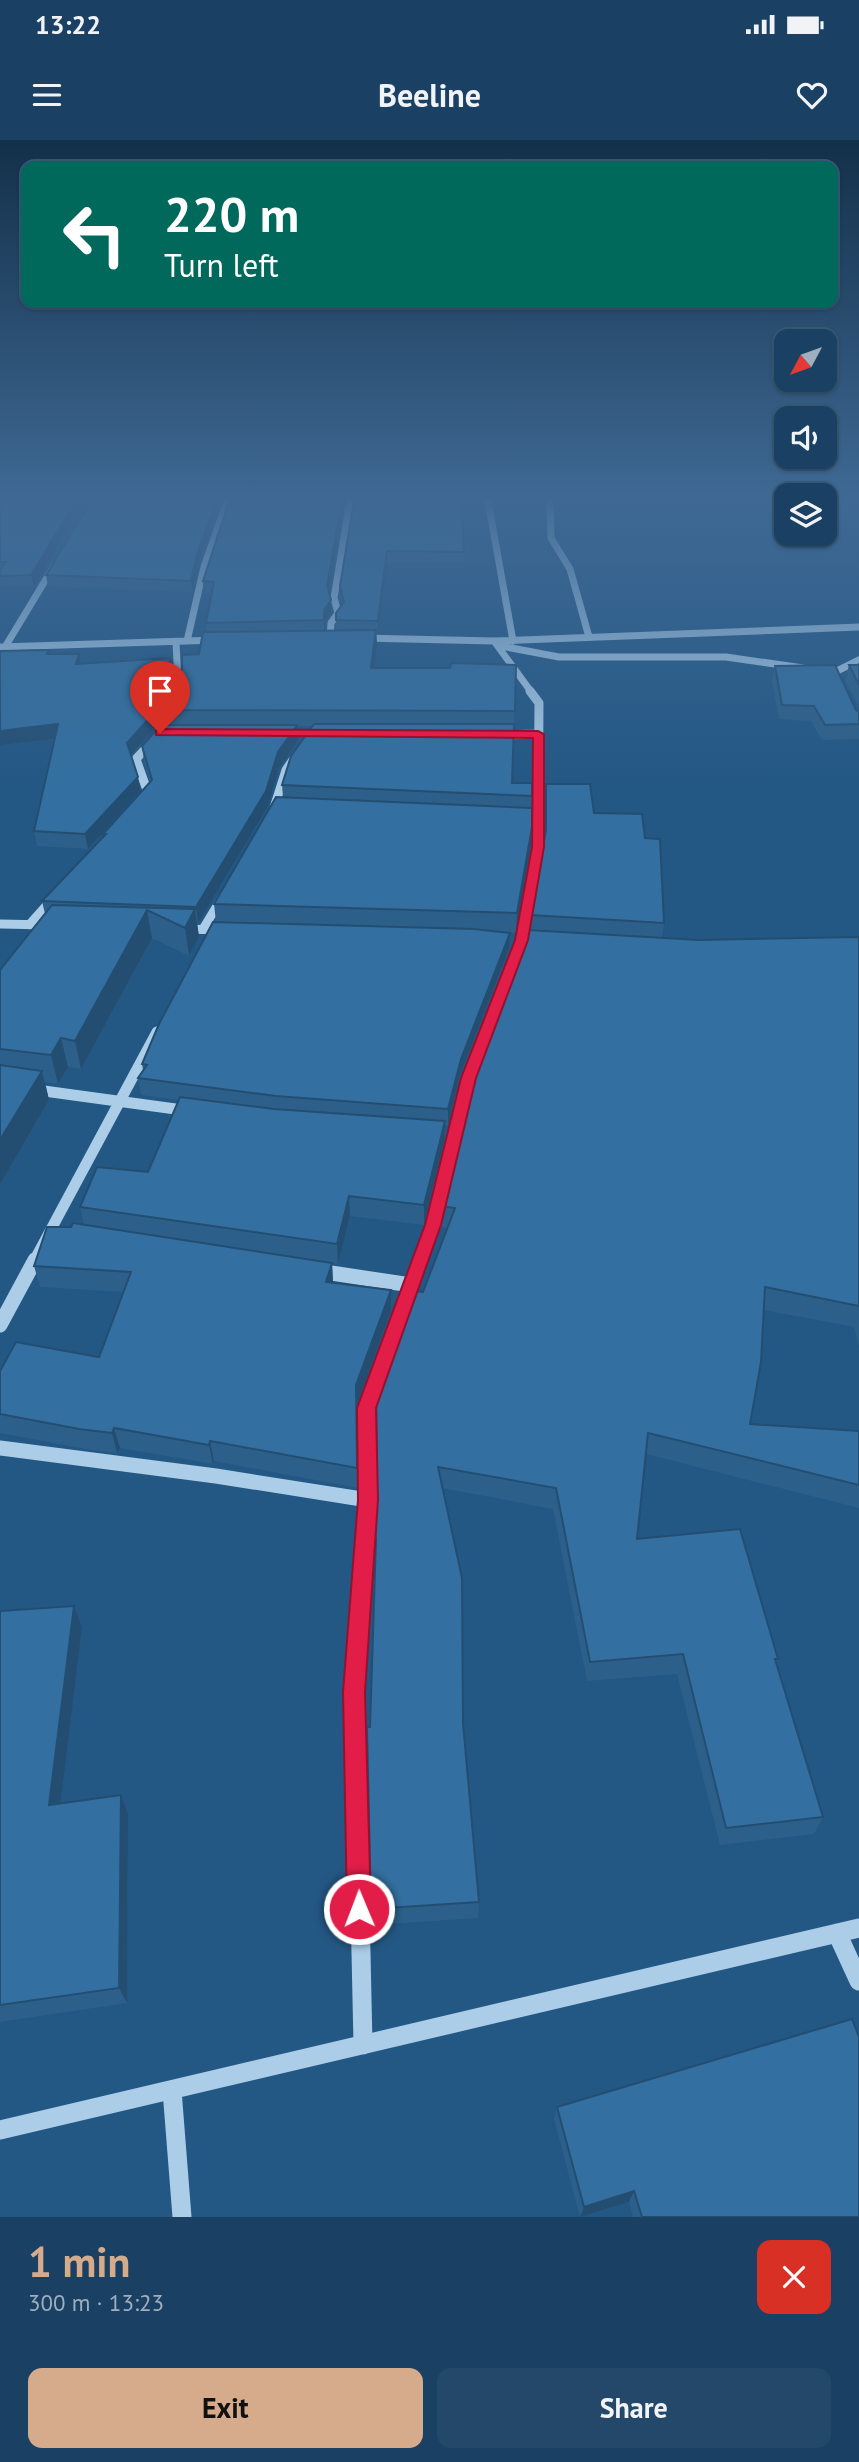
<!DOCTYPE html>
<meta charset="utf-8">
<style>
:root{--surface:#1a4163;--page:#234869;--text:#f1f3f6;--muted:#9fafbe;--line:#385a78;--accent:#d6ab8b}
body{margin:0;font-family:"PT Sans",sans-serif;background:var(--page);color:var(--text);height:100vh;display:flex;flex-direction:column;font-size:26px;white-space:nowrap}
*{box-sizing:border-box;margin:0}
p{font-size:23px;color:var(--muted)}
.icon{flex:none;width:38px;height:38px;fill:none;stroke:currentColor;stroke-width:2;stroke-linecap:round;stroke-linejoin:round}
.map{position:relative;height:2077px;overflow:hidden}
.panel{display:flex;flex-direction:column;background:var(--surface);flex:1}
.panel>*{flex:none}
.guide{position:absolute;left:21px;top:21px;width:817px;height:147px;border-radius:14px;box-shadow:0 2px 5px #0004,0 0 0 2px var(--line);background:#00695c;color:#fff;overflow:hidden}
.needle{width:46px;rotate:229deg}
.controls{position:absolute;left:774px;top:189px;display:grid;gap:14px}
.controls a{display:grid;place-items:center;width:63px;height:63px;border-radius:14px;background:var(--surface);box-shadow:0 2px 5px #0004,0 0 0 2px var(--line);font-size:35px}
.pin{position:absolute;display:grid;place-items:center;width:60px;height:60px;color:#fff;margin:-72px -30px;border-radius:50% 50% 50% 0;rotate:-45deg;box-shadow:0 0 7px #0007}
.pin .icon{rotate:45deg}
.me{position:absolute;width:77px;margin:-38px;rotate:359deg;stroke-linejoin:round;filter:drop-shadow(0 0 5px #0008)}
.turn{display:flex;align-items:center;gap:24px;height:147px;padding:0 28px;font-size:32px}
.turn .icon{width:91px;height:91px;stroke-width:2.5}
.turn b{display:block;font-size:49px;line-height:60px}
.round{display:grid;place-items:center;flex:none;width:74px;height:74px;border-radius:14px;background:var(--page)}
.head{display:flex;align-items:center;justify-content:space-between;height:119px;padding:0 28px}
h1{font-size:42px;font-weight:700;line-height:52px;color:var(--accent)}
.cta{display:flex;gap:14px;margin-top:auto;padding:14px 28px}
.cta a{flex:1;height:80px;border-radius:14px;background:var(--accent);color:#111;font-size:28px;font-weight:700;line-height:80px;text-align:center}
.cta a+a{background:var(--page);color:var(--text)}
.status{display:flex;justify-content:space-between;align-items:center;height:49px;padding:0 35px;background:var(--surface);direction:ltr}
.status svg{height:19px;fill:currentColor}
header{display:flex;justify-content:space-between;align-items:center;height:91px;padding:0 28px;background:var(--surface);font-size:32px;font-weight:700}
.map>svg:first-child{display:block}
.lines{fill:none;stroke-linecap:round;stroke-linejoin:round}
.minor-far4{stroke:#abcde8;stroke-width:7}
.minor-far3{stroke:#abcde8;stroke-width:9}
.minor-far2{stroke:#abcde8;stroke-width:11}
.minor-far1{stroke:#abcde8;stroke-width:15}
.minor{stroke:#abcde8;stroke-width:19}
.wall{fill:#2c608a}
.shaded-wall{fill:#244e71}
.building{fill:#3370a1;stroke:#244e71;stroke-width:2}
.route{fill:#e11d48;stroke:#92132f;stroke-width:2}
</style>
<div class="status"><b>13:22</b><svg viewBox="0 0 49 12"><path d="M0 12V9h3v3zM5 12V6h3v6zM10 12V3h3v9zM15 12V0h3v12zM26 1h20v11H26zM47 4h2v5h-2z"/></svg></div>
<header><svg class="icon" aria-label="menu" viewBox="0 0 24 24"><path d="M4 6h16M4 12h16M4 18h16"/></svg>Beeline<svg class="icon" aria-label="heart" viewBox="0 0 24 24"><path d="M12 20l-8-8c-3-5 5-10 8-4 3-6 11-1 8 4z"/></svg></header>
<div class="map">
<svg width="859" height="2077" viewBox="0 0 859 2077">
<rect width="100%" height="100%" fill="#235784"/>
<g class="lines">
<!-- minor-far4 -->
<path class="minor-far4" d="M488,361L513,501
M550,361L551,398L570,429L589,497
M330,498L331,483L338,473L334,458L350,361
M361,498L494,501L859,487
M187,501L204,427L227,361
M494,501L532,553
M501,506L559,517H726L803,528
M0,507L217,500
M5,507L54,426
M839,542L835,532L859,520
M174,553L178,543L176,502"/>
<!-- minor-far3 -->
<path class="minor-far3" d="M497,595L538,594
M142,660L148,653L136,619L160,593L175,551
M273,671L286,630L297,614
M0,784L51,785
M29,785L55,756
M181,789L226,790
M203,789L223,756
M522,800L538,707L539,563L530,551"/>
<!-- minor-far2 -->
<path class="minor-far2" d="M0,945L190,971
M34,1121L157,892
M420,1121L433,1085L468,938L522,799"/>
<!-- minor-far1 -->
<path class="minor-far1" d="M318,1131L411,1145
M0,1185L35,1120
M0,1308L216,1336L368,1360
M355,1538L368,1360L367,1268L420,1120"/>
<!-- minor -->
<path class="minor" d="M355,1536L363,1905
M837,1793L859,1841
M172,1950L182,2077
M0,1990L859,1788"/>
</g>
<!-- wall -->
<path class="wall" d="M0,361H85L34,447H0Z
M91,361H220L198,425L192,452L48,447L46,435Z
M229,361H344L329,452L331,472L325,482L324,490H336V480L342,465L340,446L354,361L464,412V423H387L378,493H376L377,505L374,528H450L516,525L512,643H532L531,706L516,793L499,792L510,793L509,809L460,935L448,985H444V1002L424,1085L350,1076L338,1124L330,1123H332L333,1143L391,1170L357,1265L358,1348L214,1321L213,1324L120,1308L117,1313L85,1309L0,1293V1231L99,1217L124,1152L40,1147L34,1126L71,1087L84,1085L80,1067L148,1032L179,960L141,955L138,938L143,930L142,924L216,782L214,764L283,657L282,645L312,586H297L298,600L279,628L268,666L198,783H197L199,797L189,816L152,798L81,929L68,927L58,944L45,942L49,960L0,1044V830L45,774L42,761L104,696L103,694L150,642L144,621L142,606L170,585L168,570L199,514L207,492L206,483L212,453H204L203,441Z
M50,514H79L81,524L171,531L172,542L154,589L131,615L140,651L88,709L37,706L34,691L54,599L0,605Z
M858,523H859V567L845,540L849,525H857Z
M775,526L859,572V599L822,600L811,581L779,579L772,540Z
M546,644L594,673L664,783L662,798L698,800L859,797V1207L854,1187L764,1170L750,1284L859,1291V1368L646,1314L637,1399L778,1519L776,1524L823,1677L814,1694L720,1705L677,1534L587,1541L553,1369L442,1348L479,1762L478,1778L373,1785L371,1769L370,1587L376,1412L374,1386L423,1152L447,1088L441,1087V1066L530,790L531,775L545,696Z
M74,1466L82,1487L60,1664L121,1655L128,1674L127,1863L0,1882V1471Z
M557,1967L859,2077H633L629,2062L580,2077L554,1979Z"/>
<!-- shaded-wall -->
<path class="shaded-wall" d="M76,361H85L34,447L31,435Z
M216,361H220L198,425L192,452L191,441L197,414Z
M342,361H344L328,457L327,445Z
M387,411V423L378,493V481Z
M331,460V472L325,482L324,492V470Z
M376,490L377,505L372,544L371,528Z
M79,514L81,527L76,524Z
M170,518L172,542L154,589L129,617L127,603Z
M58,584L61,598L0,605V591Z
M297,585L298,600L279,628L268,666L198,783L196,767L278,612Z
M138,637L140,651L88,709L85,694Z
M532,687L531,706L516,793L517,773Z
M195,769L199,797L189,816L185,788Z
M147,770L152,798L81,929L75,901Z
M510,793L509,809L460,935L448,985V969L461,919Z
M61,898L68,927L58,944L51,915Z
M42,931L49,960L0,1044V1000Z
M445,981L444,1002L424,1085V1065Z
M349,1056L350,1076L338,1124L337,1104Z
M332,1123L333,1144L326,1142Z
M391,1150V1170L357,1265L358,1348L357,1328L356,1245Z
M114,1288L120,1308L117,1313L112,1293Z
M210,1301L214,1321L213,1324L209,1305Z
M74,1466L82,1487L58,1684L49,1665Z
M121,1655L128,1674L127,1863L119,1848Z
M634,2051L629,2062L580,2077L584,2067Z"/>
<!-- building -->
<path class="building" d="M0,361H76L31,435L0,436V431L5,422H0Z
M91,361H216L197,414L191,441L46,435Z
M229,361H342L327,445L331,460L324,470V480L206,483L214,442L203,441Z
M354,361H456L462,367L464,412L387,411L378,481L336,480V473L344,462L340,446Z
M376,490L371,528H450L451,523L516,525L515,571L168,570L182,529V515L199,514L203,492Z
M49,510L47,514H79L76,524L170,518V528L152,575L127,603L138,637L85,694L34,691L58,584L0,591V511Z
M835,525L856,570L859,572V584L825,585L814,566L782,565L775,526Z
M849,525H859V545Z
M314,584H514L512,643H532V656L282,645L291,616Z
M161,585H297L278,612L266,651L196,767L42,761L106,694H103L152,640L142,606Z
M546,644H590L594,673L642,674L645,698L660,699L664,783L531,775L546,690Z
M276,657L532,668V687L517,773L214,764Z
M52,765L195,769L185,788L147,770L75,901L61,898L51,915L0,909V830Z
M213,782L474,789L510,793L461,919L448,969L276,956L138,938L147,925L142,924L159,884Z
M528,790L698,800L859,797V1166L765,1147L761,1222L750,1284L859,1291V1345L648,1293L637,1399L740,1389L778,1519H775L823,1677L726,1688L683,1514L590,1522L556,1348L438,1327L462,1438L463,1583L479,1762L371,1769L367,1587H370L376,1400L374,1386L377,1339L376,1249L412,1151L423,1152L455,1068L441,1066L477,919Z
M0,925L42,931L0,1000Z
M180,957L274,969L445,981L424,1065L349,1056L337,1104L80,1067L97,1027L148,1032Z
M73,1083L332,1123L326,1142L391,1150L356,1245L357,1328L210,1301L209,1305L114,1288L112,1293L79,1289L0,1274V1231L16,1202L99,1217L131,1132L34,1126L47,1087H71Z
M74,1466L49,1665L121,1655L119,1848L0,1865V1471Z
M852,1879L859,1897V2077H642L634,2051L584,2067L557,1967Z"/>
<!-- sky -->
<linearGradient id="sky" x2="0" y2="1"><stop stop-color="#133049"/><stop offset="0.55" stop-color="#3f6994"/><stop offset="1" stop-color="#3f6994" stop-opacity="0"/></linearGradient>
<rect width="859" height="652" fill="url(#sky)"/>
<!-- route -->
<path class="route" d="M160,589L538,591L544,594V707L528,800L476,938L441,1085L376,1268L378,1360L365,1552L371,1769L368,1778L359,1782L350,1778L347,1769L343,1552L358,1360L357,1268L425,1085L461,938L515,800L532,707L533,598L156,595V590Z"/>
</svg>
<div class="controls">
<a><svg class="needle" viewBox="-14 -14 28 28"><path d="M0-13l5 13h-10z" fill="#e53935"/><path d="M0 13l5-13h-10z" fill="#9fafbe"/></svg></a>
<a><svg class="icon" aria-label="sound" viewBox="0 0 24 24"><path d="M4 9h4l5-4v14l-5-4H4zM17 9q2 3 0 6"/></svg></a>
<a><svg class="icon" aria-label="layers" viewBox="0 0 24 24"><path d="M12 4l9 5-9 5-9-5zM3 14l9 5 9-5"/></svg></a>
</div>
<div class="pin" style="left:160px;top:593px;background:#d93025"><svg class="icon" aria-label="arrive" viewBox="0 0 24 24"><path d="M6 21V4h12l-3 4 3 4H6"/></svg></div>
<svg class="me" style="left:359px;top:1769px" viewBox="-20 -20 40 40"><circle r="17" fill="#e11d48" stroke="#fff" stroke-width="3"/><path d="M0-11L8 9 0 5-8 9z" fill="#fff"/></svg>
<div class="guide">
<div class="turn"><svg class="icon" aria-label="left" viewBox="0 0 24 24"><path d="M17 20v-9H6M10 6l-5 5 5 5"/></svg><div><b>220 m</b>Turn left</div></div>
</div>
</div>
<section class="panel">
<div class="head"><div><h1>1 min</h1><p>300 m · 13:23</p></div><a class="round" style="background:#d93025;color:#fff"><svg class="icon" aria-label="close" viewBox="0 0 24 24"><path d="M6 6l12 12M18 6L6 18"/></svg></a></div>
<div class="cta"><a>Exit</a><a>Share</a></div>
</section>
